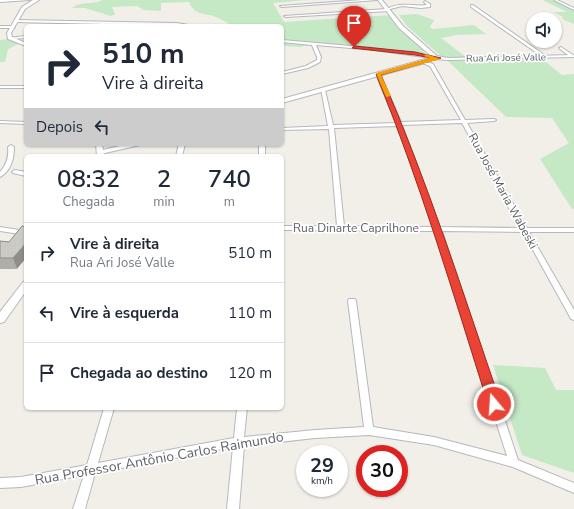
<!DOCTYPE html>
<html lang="pt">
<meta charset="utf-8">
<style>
:root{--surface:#fff;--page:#f6f6f7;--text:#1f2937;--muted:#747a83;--line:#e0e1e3}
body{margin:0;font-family:"Nunito Sans",sans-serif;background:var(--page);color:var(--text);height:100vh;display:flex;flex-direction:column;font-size:15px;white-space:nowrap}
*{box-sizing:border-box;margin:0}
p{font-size:13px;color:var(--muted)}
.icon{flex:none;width:22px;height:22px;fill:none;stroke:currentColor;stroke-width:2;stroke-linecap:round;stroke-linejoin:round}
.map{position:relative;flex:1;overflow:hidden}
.drawer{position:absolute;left:24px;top:154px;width:260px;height:256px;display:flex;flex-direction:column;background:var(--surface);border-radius:6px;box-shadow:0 1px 3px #0004}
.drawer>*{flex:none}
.hud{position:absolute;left:24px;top:24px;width:260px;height:122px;border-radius:6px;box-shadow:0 1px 3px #0004;background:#fff;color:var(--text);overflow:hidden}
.buttons{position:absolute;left:526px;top:12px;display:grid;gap:8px}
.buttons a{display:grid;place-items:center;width:36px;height:36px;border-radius:50%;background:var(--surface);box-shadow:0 1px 3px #0004;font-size:20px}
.speed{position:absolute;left:296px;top:445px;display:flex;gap:8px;font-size:20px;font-weight:700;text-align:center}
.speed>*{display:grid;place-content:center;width:52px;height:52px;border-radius:50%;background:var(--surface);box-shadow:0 1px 3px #0004;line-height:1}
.speed small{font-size:10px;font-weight:400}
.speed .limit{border:6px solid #d22;background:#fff;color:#111}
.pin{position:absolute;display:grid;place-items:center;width:34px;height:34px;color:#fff;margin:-41px -17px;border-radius:50% 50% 50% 0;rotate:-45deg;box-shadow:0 0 4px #0007}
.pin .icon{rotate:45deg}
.me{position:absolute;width:44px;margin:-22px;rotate:342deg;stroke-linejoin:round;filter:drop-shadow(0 0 3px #0008)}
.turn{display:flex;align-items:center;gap:14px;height:84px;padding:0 12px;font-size:18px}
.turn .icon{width:52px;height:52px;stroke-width:2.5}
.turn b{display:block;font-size:28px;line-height:34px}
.then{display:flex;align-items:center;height:38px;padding:0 12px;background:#0003;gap:8px;font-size:15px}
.eta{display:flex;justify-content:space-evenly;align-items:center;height:68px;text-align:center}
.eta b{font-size:24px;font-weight:600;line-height:28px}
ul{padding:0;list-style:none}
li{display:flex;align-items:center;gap:12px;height:60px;padding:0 12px;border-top:1px solid var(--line)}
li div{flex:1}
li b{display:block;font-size:15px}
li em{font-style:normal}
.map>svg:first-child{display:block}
.green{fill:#c5e8c5}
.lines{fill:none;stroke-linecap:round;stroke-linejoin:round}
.minor-casing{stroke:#b5b8bc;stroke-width:2}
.tertiary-casing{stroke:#b5b8bc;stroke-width:2}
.minor{fill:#fff;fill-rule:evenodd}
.tertiary{fill:#fff;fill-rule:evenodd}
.wall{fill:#afaea9}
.shaded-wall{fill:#8f8d8a}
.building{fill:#cccac5;stroke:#8f8d8a}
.route{fill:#ea4335;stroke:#982c22}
.slow{fill:#f59e0b}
.labels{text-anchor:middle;stroke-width:3.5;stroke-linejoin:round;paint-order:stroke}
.far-street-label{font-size:10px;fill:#5f6368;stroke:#fff}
.street-label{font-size:12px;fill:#5f6368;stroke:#fff}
.near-street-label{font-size:14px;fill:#5f6368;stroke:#fff}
</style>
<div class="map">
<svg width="574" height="509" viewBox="0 0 574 509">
<rect width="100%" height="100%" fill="#f1efe8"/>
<!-- green -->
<path class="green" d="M103,0H305L273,3L284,22L391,15L424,51L423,53L314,44L300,47L282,46V26H229L228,23C224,21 220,19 216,17C203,12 195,16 189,2L161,3V11L144,10L137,6L112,7L115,14L111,16L85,8H72C80,1 93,5 103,0Z
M543,0H553L574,11V24L562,19L563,17L553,12H567Z
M417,14L434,20L430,27L433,29L474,25L486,34L457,35L441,38L466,57L443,58L407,26L399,15Z
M8,39L18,44L8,49L5,62H0V40Z
M522,60L546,62L562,75L574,74V209H572L540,159L569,143L552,118L506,117L448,61Z
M493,365L545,368L556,390H574V473L522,455Z"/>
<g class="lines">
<defs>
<path id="minor" d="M0,0H30L0,2Z
M362,0H377L282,7L280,6Z
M554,0H557L574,8V10Z
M425,1L430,4V7L421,8L402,6L390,9L389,11L286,17L284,16L387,9C400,1 413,7 427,5L424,2Z
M471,5H473L547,57L544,58L471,7Z
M15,20L177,23L194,26L14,22Z
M0,26H13L15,27L13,28H0Z
M26,36V38L10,39L8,38Z
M282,40L374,48L434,57L432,58L374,50L316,45L321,57L320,62L308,68L282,74V72L306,66L317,60V57L312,45L282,42Z
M561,47L573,55V57H571L560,49L559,48Z
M423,61L433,64L465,120L494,119L496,120L494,121L467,123L527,228H574V232H529L574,310V320L571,319L570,317L523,232L442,231L518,460L574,483V493L513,467L434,445L369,435L315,438L244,446L239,509H227L233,447L95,473L85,509H73L84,475L21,487L0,488V478L21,477L87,465L104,408H114L98,463L234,438L237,408H247L244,437L315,430L364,427L348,301L349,299H355L356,301L373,427L434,437L507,456L435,231L282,230V226H337L329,129L282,130V128L328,126L321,89L325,90L333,125L396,123L376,74L378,73L380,74L401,122L461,120L430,66L422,63L421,62ZM462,123L520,228L440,227L402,125ZM397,126L434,227L344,226L334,128Z
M0,86H26V88H0Z
M0,121L26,122V124L0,123Z
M179,144H185L182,156H176Z
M259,144H265V156H259Z
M11,145L14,147C14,159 11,171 0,177V172C7,164 9,157 8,147Z
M15,170L26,172V176L13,173L12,172Z
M0,227L26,231V235L0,231Z"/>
<path id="tertiary" d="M33,0H39L25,9L11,33L12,37L26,43V46L8,39L7,33L22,7Z
M378,0H382L403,26L437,56L448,58L574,55V57L448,60L434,59L425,63L282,103V99L429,58L431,56L399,28Z
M96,144H102L103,150L128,144H141L140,145L105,153L103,154V156H97Z
M26,281V291L4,322L0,323V312L23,282Z"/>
</defs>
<!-- minor casing -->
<use href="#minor" class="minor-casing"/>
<!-- tertiary casing -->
<use href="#tertiary" class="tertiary-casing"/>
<!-- minor -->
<use href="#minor" class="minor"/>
<!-- tertiary -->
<use href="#tertiary" class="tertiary"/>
</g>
<!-- wall -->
<path class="wall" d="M0,241L9,242L17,269H0Z"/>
<!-- shaded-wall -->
<path class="shaded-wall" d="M26,243V258L17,269L13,258Z"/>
<!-- building -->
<path class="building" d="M22,226L26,227V243L13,258H0V241L9,242Z"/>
<!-- route -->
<path class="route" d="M354,46L415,52L441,58L381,75C428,182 463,293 501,404L499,408L494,409L490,408L488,404C453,293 420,182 376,74L432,58L415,55L352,48Z"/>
<!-- slow -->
<path class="slow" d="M426,54L441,59L381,75L391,96L386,97L376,73L430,58L424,56Z"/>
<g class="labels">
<!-- far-street labels -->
<g class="far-street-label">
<text transform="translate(506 57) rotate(-1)" y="4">Rua Ari José Valle</text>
</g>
<!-- street labels -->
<g class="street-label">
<text transform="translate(503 191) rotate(61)" y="4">Rua José Maria Wabeski</text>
<text x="356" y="232">Rua Dinarte Caprilhone</text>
</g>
<!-- near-street labels -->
<g class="near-street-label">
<text transform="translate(159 458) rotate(-10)" y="5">Rua Professor Antônio Carlos Raimundo</text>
</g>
</g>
</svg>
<div class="buttons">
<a><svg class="icon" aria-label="sound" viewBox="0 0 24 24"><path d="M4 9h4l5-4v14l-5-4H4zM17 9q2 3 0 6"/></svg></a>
</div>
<div class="speed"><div>29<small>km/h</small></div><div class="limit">30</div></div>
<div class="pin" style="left:354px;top:47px;background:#d93025"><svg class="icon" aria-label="arrive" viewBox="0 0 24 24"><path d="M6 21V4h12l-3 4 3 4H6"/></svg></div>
<svg class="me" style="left:494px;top:404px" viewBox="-20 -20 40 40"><circle r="17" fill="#ea4335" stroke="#fff" stroke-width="3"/><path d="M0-11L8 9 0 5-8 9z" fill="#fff"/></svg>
<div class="hud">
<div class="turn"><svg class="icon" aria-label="right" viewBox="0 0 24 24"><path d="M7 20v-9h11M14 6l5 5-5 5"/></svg><div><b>510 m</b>Vire à direita</div></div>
<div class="then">Depois<svg class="icon" aria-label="left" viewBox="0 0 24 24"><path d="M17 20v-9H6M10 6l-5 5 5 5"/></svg></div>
</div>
<section class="drawer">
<div class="eta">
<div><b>08:32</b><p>Chegada</p></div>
<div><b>2</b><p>min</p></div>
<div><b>740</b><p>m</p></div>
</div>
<ul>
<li><svg class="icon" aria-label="right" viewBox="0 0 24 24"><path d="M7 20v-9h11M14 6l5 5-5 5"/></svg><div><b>Vire à direita</b><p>Rua Ari José Valle</p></div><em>510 m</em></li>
<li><svg class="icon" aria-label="left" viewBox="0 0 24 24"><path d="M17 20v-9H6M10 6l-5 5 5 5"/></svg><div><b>Vire à esquerda</b></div><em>110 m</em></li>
<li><svg class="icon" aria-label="arrive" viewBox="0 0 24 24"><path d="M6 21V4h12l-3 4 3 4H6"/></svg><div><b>Chegada ao destino</b></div><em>120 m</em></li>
</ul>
</section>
</div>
